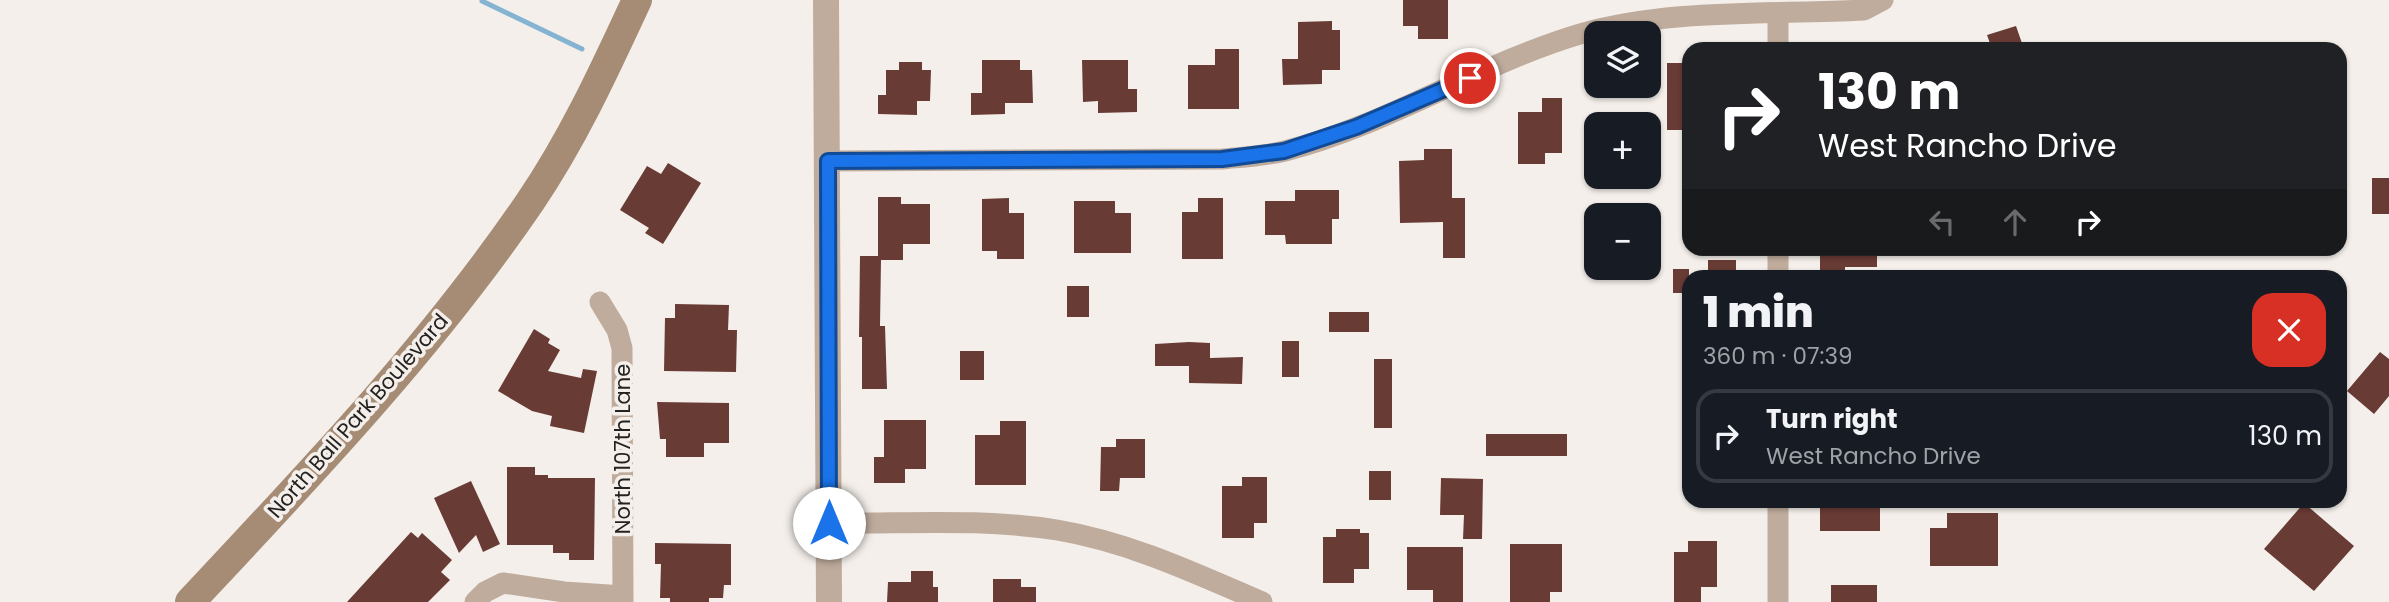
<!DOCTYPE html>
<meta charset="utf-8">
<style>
:root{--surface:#171b24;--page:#242831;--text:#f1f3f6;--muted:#9ea1a6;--line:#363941}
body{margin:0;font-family:Poppins,sans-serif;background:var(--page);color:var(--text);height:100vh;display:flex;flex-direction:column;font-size:26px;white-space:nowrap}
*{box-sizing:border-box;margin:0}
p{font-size:23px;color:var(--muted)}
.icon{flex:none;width:38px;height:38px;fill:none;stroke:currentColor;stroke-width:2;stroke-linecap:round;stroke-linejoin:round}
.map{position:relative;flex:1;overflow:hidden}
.panel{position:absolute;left:1682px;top:270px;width:665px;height:238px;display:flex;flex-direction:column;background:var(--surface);border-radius:21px;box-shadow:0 2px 5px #0004}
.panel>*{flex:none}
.hud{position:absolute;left:1682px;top:42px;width:665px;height:214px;border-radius:21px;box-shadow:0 2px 5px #0004;background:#202124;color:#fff;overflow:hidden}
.tools{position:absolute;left:1584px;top:21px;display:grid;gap:14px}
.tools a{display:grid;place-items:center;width:77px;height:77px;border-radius:14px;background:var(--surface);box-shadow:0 2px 5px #0004;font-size:35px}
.pin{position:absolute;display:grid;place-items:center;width:60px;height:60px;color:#fff;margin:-30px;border:4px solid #fff;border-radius:50%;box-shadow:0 2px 7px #0007}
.me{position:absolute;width:77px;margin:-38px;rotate:0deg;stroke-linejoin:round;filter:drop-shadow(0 0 5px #0008)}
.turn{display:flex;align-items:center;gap:24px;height:147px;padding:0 21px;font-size:32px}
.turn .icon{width:91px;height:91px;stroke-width:2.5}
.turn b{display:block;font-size:49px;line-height:60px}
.lanes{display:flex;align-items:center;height:66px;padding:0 21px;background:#0003;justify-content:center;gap:35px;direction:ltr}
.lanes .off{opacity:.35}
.round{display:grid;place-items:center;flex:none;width:74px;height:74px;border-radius:21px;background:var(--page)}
.head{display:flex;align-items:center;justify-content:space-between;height:119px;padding:0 21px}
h1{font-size:42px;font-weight:800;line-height:52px}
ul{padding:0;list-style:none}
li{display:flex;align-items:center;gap:21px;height:94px;margin:0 14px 10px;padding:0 7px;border:4px solid var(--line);border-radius:21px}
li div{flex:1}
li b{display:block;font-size:26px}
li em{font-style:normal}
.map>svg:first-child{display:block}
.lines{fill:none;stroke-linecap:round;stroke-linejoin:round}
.stream{stroke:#85b3d2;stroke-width:5}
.building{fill:#693b35}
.minor{stroke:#bfac9d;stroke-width:21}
.tertiary{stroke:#bfac9d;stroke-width:26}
.secondary{stroke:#a68b75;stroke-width:30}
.route-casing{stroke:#114b97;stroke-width:18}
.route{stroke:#1a73e8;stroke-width:12}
.labels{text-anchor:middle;stroke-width:7;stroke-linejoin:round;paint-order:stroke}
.street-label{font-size:21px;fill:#252321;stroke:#f4efea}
</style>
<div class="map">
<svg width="2389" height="602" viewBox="0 0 2389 602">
<rect width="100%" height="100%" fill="#f4efea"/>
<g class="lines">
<!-- stream -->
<path class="stream" d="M482,1L582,49"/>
</g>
<!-- building -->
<path class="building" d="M1403,0H1448V39H1418V26H1403Z
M1332,21V30H1340V70H1322V84L1283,85L1282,59H1298V22Z
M2016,26L2024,49H1992L1987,35Z
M1215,49H1239V109H1188V65H1215Z
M982,60H1020V70H1032L1033,103H1005V114L971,115V93H982Z
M1082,60H1128V89H1137V112L1098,113V101L1083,102Z
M899,62H922V70H931L930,101H917V115L878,114V95H886V70H899Z
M1667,63H1688L1689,130H1667Z
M1542,98H1562V153H1545V164H1518V112H1542Z
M1424,149H1452V198H1465V258H1443V222L1400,223L1399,161L1424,160Z
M668,163L701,183L663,244L645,233L649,228L620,210L647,166L661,174Z
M2372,178H2389V214H2372Z
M1295,190H1339V219H1332V244H1286L1285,235H1265V201H1295Z
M878,197H901V204H930V244H903V260H881L880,326H885L887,389H862V337H859L860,256H878Z
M1009,198V213H1024V259H997V251H982V199Z
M1198,198H1223V259H1182V212H1198Z
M1074,201H1115V213H1131V253H1074Z
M1820,248H1877V267H1845V276H1820Z
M1708,260H1736V276H1708Z
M1673,269H1689V293H1673Z
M1067,286H1089V317H1067Z
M675,304L729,305L728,330H737L736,372L664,371L665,318H675Z
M1329,312H1369V332H1329Z
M534,329L550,339L548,343L560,350L548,371L581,378L583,369L597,371L584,433L550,426L552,416L532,411L498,391Z
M1282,341H1299V377H1282Z
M1189,342L1210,343V358L1243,357L1242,384L1189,383V366H1155V344Z
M960,351H984V380H960Z
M2380,352L2389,359V396L2374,414L2347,391Z
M1374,359H1392V428H1374Z
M657,402L729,403V443H704V457H666V439H660Z
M884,420H926V469H905V483H874V457H884Z
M1000,421H1026V485H975V435H1000Z
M1486,434H1567V456H1486Z
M1116,439H1145V478H1120L1119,491H1100L1101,447H1116Z
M507,467H535V475H548V478H595L594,560H569V553H553V545H507Z
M1369,471H1391V500H1369Z
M1242,477H1267V523H1254V538H1222V486H1242Z
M1441,478L1483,479L1482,539H1463L1464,515H1440Z
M471,481L500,544L483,552L476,535L459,553L434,498Z
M1820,500H1880V531H1820Z
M2304,503L2354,546L2314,591L2264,549Z
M1947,513H1998V566H1930V528H1947Z
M1336,529H1360V533H1369V569H1354V583H1323V537H1336Z
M411,532L418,538L422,533L452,560L441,572L450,580L428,602H347Z
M1688,541H1717V587H1701V602H1674V552H1688Z
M655,543L731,544V585H724L723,598H709V602H670V598H660L661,564H655Z
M1510,544H1562V592H1550V602H1510Z
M1407,547H1463V602H1433V590H1407Z
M911,571H933V587H938V602H887L888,582H911Z
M993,579H1021V587H1036V602H993Z
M1831,585H1877V602H1831Z"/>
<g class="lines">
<!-- minor -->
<path class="minor" d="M1778,15V49
M828,161L1222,159C1243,157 1265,156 1285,151C1388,125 1479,64 1580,34C1672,8 1770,15 1864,10L1883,0
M1778,248V276
M600,302L617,330L622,348L623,602
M1778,500V602
M829,523C904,524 982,518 1057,530C1129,542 1195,573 1262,602
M475,602L485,592L503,583L564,592L623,596"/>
<!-- tertiary -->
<path class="tertiary" d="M826,0L829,602"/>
<!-- secondary -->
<path class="secondary" d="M190,602C310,474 431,347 530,202C573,139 605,69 637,0"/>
</g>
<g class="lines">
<defs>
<path id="route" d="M829,523L828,161L1222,159L1284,151L1356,127L1470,78"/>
</defs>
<!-- route casing -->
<use href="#route" class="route-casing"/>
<!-- route -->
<use href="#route" class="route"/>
</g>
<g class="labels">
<!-- street labels -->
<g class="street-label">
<text transform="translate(358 416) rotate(-49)" y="7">North Ball Park Boulevard</text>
<text transform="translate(623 449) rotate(-90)" y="7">North 107th Lane</text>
</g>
</g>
</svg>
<div class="tools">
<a><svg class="icon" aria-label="layers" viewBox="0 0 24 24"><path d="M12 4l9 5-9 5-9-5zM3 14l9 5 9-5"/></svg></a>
<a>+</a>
<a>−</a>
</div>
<div class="pin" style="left:1470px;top:78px;background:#d93025"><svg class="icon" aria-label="arrive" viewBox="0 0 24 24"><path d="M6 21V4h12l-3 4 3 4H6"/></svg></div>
<svg class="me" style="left:829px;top:523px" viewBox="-20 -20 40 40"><circle r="19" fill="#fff"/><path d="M0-13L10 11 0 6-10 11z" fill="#1a73e8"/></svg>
<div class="hud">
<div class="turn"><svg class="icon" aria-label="right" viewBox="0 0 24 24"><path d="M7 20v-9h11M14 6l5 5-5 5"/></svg><div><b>130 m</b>West Rancho Drive</div></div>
<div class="lanes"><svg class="icon off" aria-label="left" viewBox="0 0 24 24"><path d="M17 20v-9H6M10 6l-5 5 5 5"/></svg><svg class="icon off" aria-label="ahead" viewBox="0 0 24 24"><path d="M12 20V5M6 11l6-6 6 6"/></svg><svg class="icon" aria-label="right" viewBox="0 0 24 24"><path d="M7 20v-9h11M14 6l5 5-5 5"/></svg></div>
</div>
<section class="panel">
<div class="head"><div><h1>1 min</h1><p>360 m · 07:39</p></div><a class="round" style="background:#d93025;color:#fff"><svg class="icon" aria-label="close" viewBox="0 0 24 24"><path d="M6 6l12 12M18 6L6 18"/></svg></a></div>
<ul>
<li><svg class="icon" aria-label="right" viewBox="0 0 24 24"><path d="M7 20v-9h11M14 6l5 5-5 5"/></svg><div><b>Turn right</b><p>West Rancho Drive</p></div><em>130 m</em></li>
</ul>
</section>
</div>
